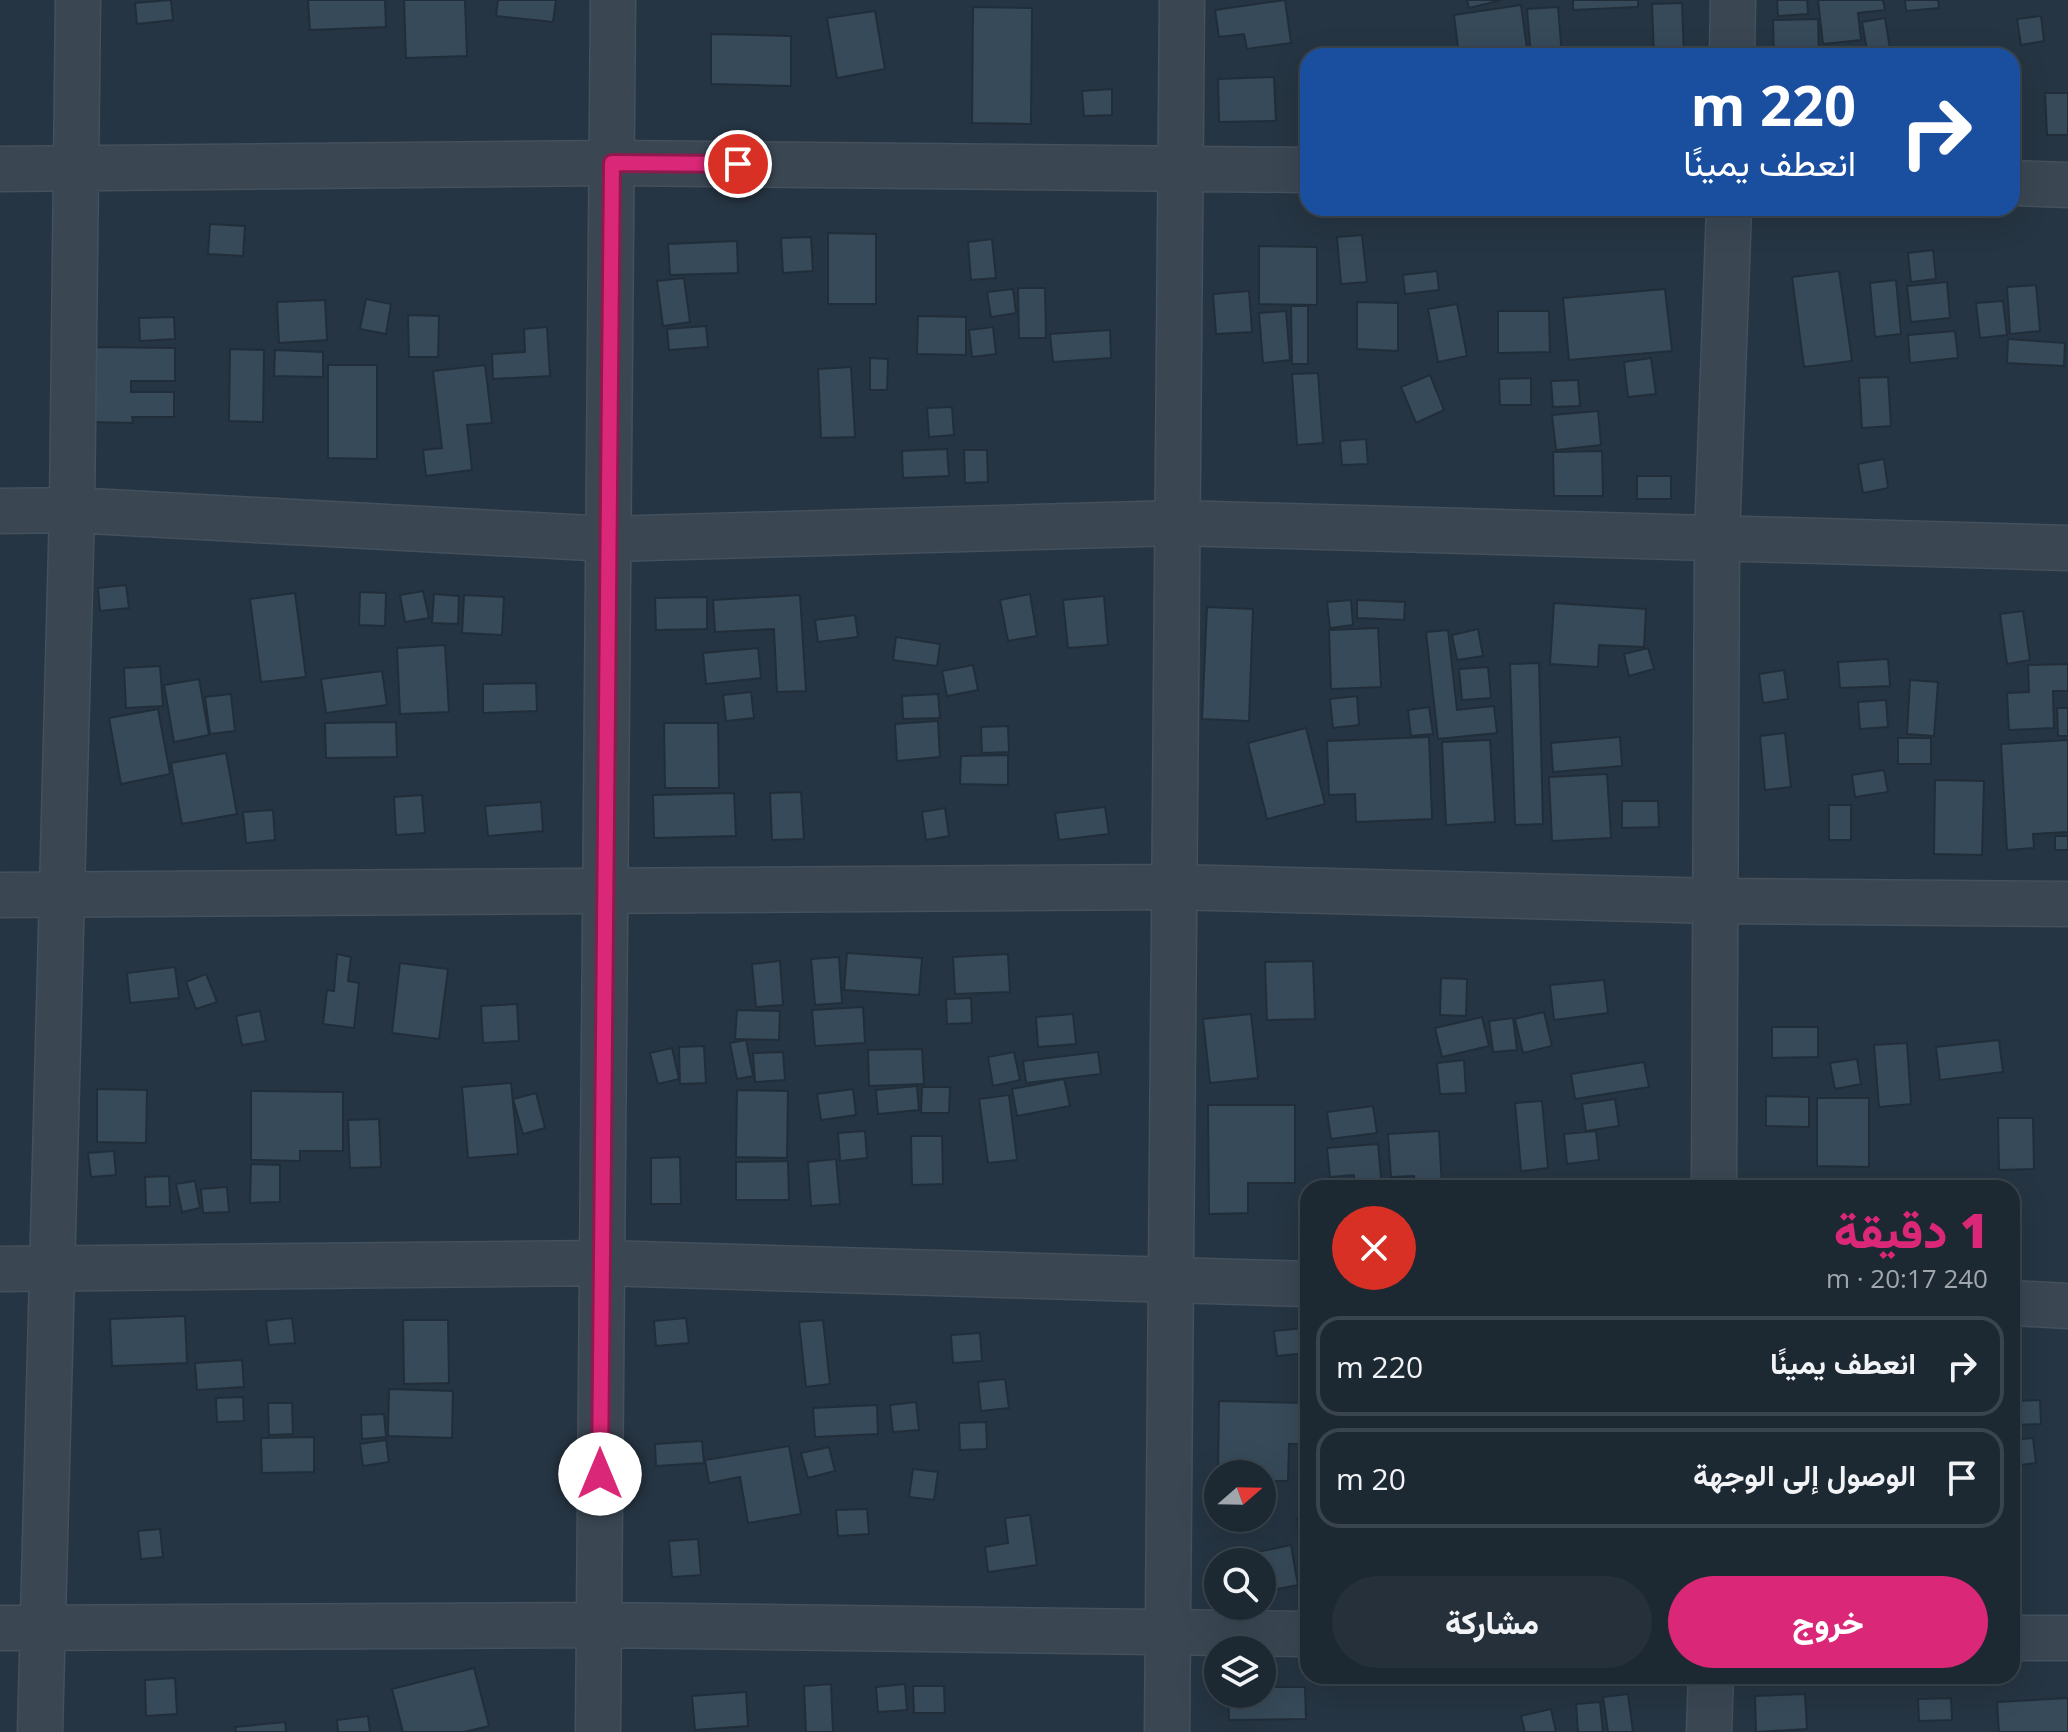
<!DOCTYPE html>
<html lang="ar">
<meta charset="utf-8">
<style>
:root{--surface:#1c2832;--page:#25303a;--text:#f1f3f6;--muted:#a0a6ac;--line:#3a444d;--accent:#db2777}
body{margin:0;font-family:"Open Sans",Vazirmatn,sans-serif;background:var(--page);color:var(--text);direction:rtl;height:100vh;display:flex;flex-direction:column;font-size:30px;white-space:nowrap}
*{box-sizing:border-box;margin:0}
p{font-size:26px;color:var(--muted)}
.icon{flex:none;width:44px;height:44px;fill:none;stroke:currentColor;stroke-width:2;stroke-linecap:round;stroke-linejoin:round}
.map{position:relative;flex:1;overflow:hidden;direction:ltr}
.drawer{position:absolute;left:1300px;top:1180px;width:720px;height:504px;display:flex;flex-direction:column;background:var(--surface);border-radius:24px;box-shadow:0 8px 32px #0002,0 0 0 2px var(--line);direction:rtl}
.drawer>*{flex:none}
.banner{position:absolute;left:1300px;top:48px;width:720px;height:168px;border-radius:24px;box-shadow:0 8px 32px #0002,0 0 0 2px var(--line);direction:rtl;background:#1a4fa0;color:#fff;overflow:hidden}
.needle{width:52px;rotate:70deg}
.fabs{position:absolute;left:1204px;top:1460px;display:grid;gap:16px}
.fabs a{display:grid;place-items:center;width:72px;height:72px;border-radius:50%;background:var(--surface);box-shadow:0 8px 32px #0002,0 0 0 2px var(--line);font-size:40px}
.pin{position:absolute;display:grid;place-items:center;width:68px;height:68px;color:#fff;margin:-34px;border:4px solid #fff;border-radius:50%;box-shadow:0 2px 8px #0007}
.me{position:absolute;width:88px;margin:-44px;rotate:0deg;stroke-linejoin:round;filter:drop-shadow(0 0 6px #0008)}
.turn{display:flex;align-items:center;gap:28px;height:168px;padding:0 32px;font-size:36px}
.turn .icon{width:104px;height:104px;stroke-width:2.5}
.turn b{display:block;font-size:56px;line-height:68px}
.round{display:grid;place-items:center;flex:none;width:84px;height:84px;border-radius:42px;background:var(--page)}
.overview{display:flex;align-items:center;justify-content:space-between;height:136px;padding:0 32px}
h1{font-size:48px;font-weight:800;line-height:60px;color:var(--accent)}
.action{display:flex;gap:16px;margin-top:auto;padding:16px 32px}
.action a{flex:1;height:92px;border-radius:48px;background:var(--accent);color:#fff;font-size:32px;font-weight:800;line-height:92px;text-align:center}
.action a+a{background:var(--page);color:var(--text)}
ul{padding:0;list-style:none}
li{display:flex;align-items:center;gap:24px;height:100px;margin:0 16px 12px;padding:0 16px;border:4px solid var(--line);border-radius:24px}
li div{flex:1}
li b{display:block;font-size:30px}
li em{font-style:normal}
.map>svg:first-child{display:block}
.building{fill:#374a59;stroke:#212e3a;stroke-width:2}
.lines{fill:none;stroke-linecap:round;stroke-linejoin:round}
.minor-casing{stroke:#44505c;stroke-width:47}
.minor{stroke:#3a4753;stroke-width:44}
.route-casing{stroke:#8e194d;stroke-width:20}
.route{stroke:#db2777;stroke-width:14}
</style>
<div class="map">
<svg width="2068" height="1732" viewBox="0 0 2068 1732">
<rect width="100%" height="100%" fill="#263543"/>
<!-- building -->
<path class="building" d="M171,0L173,20L137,24L135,3Z
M308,0H385L386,27L310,30Z
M404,0H465L467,56L406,58Z
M498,0H556L553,22L496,16Z
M1285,0L1291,43L1247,49L1244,34L1219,37L1215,10Z
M1467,0H1502L1469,8Z
M1573,0H1638V7L1573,10Z
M1777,0H1807L1808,14L1778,16Z
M1818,0H1883L1885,10L1858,13L1861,40L1823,44Z
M1905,0H1938L1939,8L1906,11Z
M1682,3L1684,56H1654L1652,4Z
M1521,5L1528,56H1459L1454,15Z
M973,7L1032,8L1031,124L972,123Z
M1558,7L1562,56H1531L1527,9Z
M875,11L885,69L837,78L827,18Z
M2041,16L2044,41L2021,45L2017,19Z
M1885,18L1891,55L1868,56L1862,22Z
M1818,19L1819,56H1774L1773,20Z
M711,34L791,36V86L711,84Z
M1274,77L1276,121L1219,122L1218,79Z
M1112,89V115L1084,116L1082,91Z
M2045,93H2068V135H2047Z
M210,224L245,226L243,256L208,254Z
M828,233L876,234V304H828Z
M1362,235L1367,282L1341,284L1337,237Z
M811,237L813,271L783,273L781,238Z
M992,239L996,278L971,280L968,242Z
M737,241L738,273L670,275L668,244Z
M1259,246L1317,247V305L1259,304Z
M1933,250L1936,279L1911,282L1908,253Z
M1437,271L1439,290L1405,294L1403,275Z
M1839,271L1852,361L1804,367L1792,277Z
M684,278L690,322L663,326L657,281Z
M1896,280L1901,334L1875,337L1870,283Z
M1947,282L1950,318L1911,322L1907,286Z
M2036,285L2040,331L2010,334L2007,287Z
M1018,288H1045L1046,338H1019Z
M1013,289L1016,313L991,317L987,292Z
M1665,289L1672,351L1569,360L1563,298Z
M1249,291L1252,332L1216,334L1213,294Z
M366,299L391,304L386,334L360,329Z
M325,300L327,340L279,343L277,302Z
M2003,301L2007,335L1980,338L1976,303Z
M1357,302L1398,303V351L1357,349Z
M1457,304L1467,356L1438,362L1428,309Z
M1291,306H1308V364H1292Z
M1286,311L1290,360L1263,363L1259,313Z
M1498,311H1549L1550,352L1498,353Z
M408,315L439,316L438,357H409Z
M918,316L966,317V355L917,354Z
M174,317L175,339L140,341L139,318Z
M706,326L708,347L669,350L667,329Z
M547,327L550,376L493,379L492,354L525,352L524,329Z
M993,327L996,354L972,357L969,330Z
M1110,330L1111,358L1053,362L1050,334Z
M1955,331L1958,358L1910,363L1908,335Z
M2008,339L2065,343L2064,366L2007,363Z
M91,347L175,348V381H131V392H174V417H132L133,423L91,422Z
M230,349L264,350L263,422L229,421Z
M275,350L323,352V377L274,376Z
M870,358L888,359L887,390H870Z
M1651,358L1656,394L1628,397L1624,362Z
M328,365H377V459L328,458Z
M485,365L492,423L467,425L472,470L426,476L423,450L442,448L433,371Z
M851,367L855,437L821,438L818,369Z
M1318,373L1323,443L1297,445L1292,374Z
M1430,375L1444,410L1416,423L1401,387Z
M1888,377L1891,426L1862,428L1859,378Z
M1531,378V405H1500L1499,379Z
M1578,380L1580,406L1553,407L1551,381Z
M952,407L954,435L929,437L927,408Z
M1598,411L1601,445L1556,450L1552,415Z
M1366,439L1368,464L1342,465L1340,441Z
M947,449L949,476L903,478L902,451Z
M964,450H987L988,482L965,483Z
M1602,451L1603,496H1554L1553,452Z
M1884,459L1888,488L1863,493L1858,464Z
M1637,476H1671V499H1637Z
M126,585L129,608L100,611L98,588Z
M423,591L429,618L405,622L400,595Z
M360,592L386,593L385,626L359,625Z
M295,593L306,677L261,682L250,599Z
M434,594L459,596L458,624L432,623Z
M1030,594L1037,636L1008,641L1000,600Z
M464,595L504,597L502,635L462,633Z
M800,595L806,691L777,692L774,629L715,632L713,600Z
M1104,596L1108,645L1068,648L1063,600Z
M707,597V629L656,630L655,598Z
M1351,600L1353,625L1330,628L1327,602Z
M1357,600L1405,602L1404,620L1357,618Z
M1554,603L1646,609L1644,647L1599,645L1598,667L1550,664Z
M1207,607L1253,609L1249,721L1202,719Z
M2023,611L2030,660L2007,664L2000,614Z
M855,615L858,637L818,642L815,620Z
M1378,628L1381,687L1331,689L1329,630Z
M1478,629L1483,656L1457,660L1452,635Z
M1448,630L1457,710L1494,706L1497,733L1438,739L1426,632Z
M896,637L940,644L937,666L893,660Z
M445,645L449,712L400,714L397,648Z
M758,648L761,678L706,684L703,653Z
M1648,648L1654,669L1629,676L1624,654Z
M1888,659L1890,686L1840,688L1838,662Z
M1539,663L1543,824L1515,825L1510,664Z
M2068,664V691H2053L2054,728L2009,730L2007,693L2029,692L2028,665Z
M973,665L978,690L947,696L942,671Z
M160,666L163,706L126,708L124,668Z
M1488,667L1491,698L1462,700L1459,669Z
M1784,670L1788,699L1763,703L1759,674Z
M382,671L387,705L326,713L321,679Z
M199,679L209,735L174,742L164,685Z
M1910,680L1938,682L1934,736L1907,734Z
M536,683L537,711L483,713V684Z
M751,692L754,718L726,721L723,695Z
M231,694L235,731L210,734L205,697Z
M938,694L940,718L903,719L902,696Z
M1357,696L1359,725L1333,728L1330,699Z
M1886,700L1888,727L1860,729L1858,702Z
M1429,707L1433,734L1411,736L1408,710Z
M2057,708H2068V736H2058Z
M158,709L170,774L121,784L109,718Z
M938,721L940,757L897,761L895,724Z
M396,722L397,757L326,758L325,723Z
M664,723H718L719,788H665Z
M1008,726L1009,752L982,753L981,727Z
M1306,728L1325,804L1267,819L1248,743Z
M1785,733L1791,787L1765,790L1760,736Z
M1429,737L1432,819L1356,822L1355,794L1329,795L1327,741Z
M1620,737L1622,766L1553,772L1551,743Z
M1898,738H1931V764H1898Z
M1490,740L1495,822L1446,825L1442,742Z
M2068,740V832L2033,834L2034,848L2007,850L2001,744Z
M226,753L237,814L182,824L171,763Z
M1008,755V785L960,784L961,756Z
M1884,770L1888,792L1855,797L1852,775Z
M1607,774L1611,838L1552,841L1549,777Z
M1935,780L1984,781L1982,855L1934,854Z
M801,792L804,839L772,840L770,793Z
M734,793L736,836L654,838L653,795Z
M422,795L425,833L396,835L394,797Z
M1622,801H1658L1659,827L1622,828Z
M541,802L543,831L488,836L485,806Z
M1829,805H1851V840H1829Z
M1105,807L1109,834L1059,840L1055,813Z
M945,808L949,836L926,840L922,812Z
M273,810L275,840L246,843L243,812Z
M2055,836H2068V850H2055Z
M847,953L922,958L919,995L844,990Z
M337,954L351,957L348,981L359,983L354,1028L323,1024L327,990L334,991Z
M1008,954L1010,992L955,994L953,957Z
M839,957L842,1003L815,1005L811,959Z
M780,961L783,1005L756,1007L752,964Z
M1313,961L1315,1019L1267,1020L1265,962Z
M400,963L448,969L439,1039L392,1033Z
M175,967L179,998L130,1003L127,973Z
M206,974L217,1002L196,1009L186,982Z
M1441,978L1467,979L1466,1016L1440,1015Z
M1604,980L1608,1013L1554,1020L1550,985Z
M971,998L972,1023L947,1024L946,999Z
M517,1004L519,1041L483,1043L481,1006Z
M863,1007L865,1043L815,1046L812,1010Z
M737,1010L780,1011L779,1040L735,1039Z
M260,1011L266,1041L242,1045L236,1016Z
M1544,1012L1552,1046L1523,1053L1515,1019Z
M1073,1014L1076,1044L1038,1047L1036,1017Z
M1251,1014L1258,1078L1210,1083L1203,1019Z
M1482,1017L1489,1046L1442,1057L1435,1028Z
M1513,1018L1517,1050L1493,1052L1489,1021Z
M1772,1027H1818V1057L1772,1058Z
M746,1040L753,1076L737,1079L730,1043Z
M1999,1040L2003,1072L1940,1080L1936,1047Z
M1907,1043L1911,1104L1879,1107L1874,1045Z
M704,1046L706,1083L680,1084L679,1047Z
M672,1048L679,1079L658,1084L650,1053Z
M922,1049L924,1084L869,1086L868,1050Z
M783,1052L785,1080L755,1082L753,1053Z
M1014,1052L1020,1080L993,1086L988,1057Z
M1098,1052L1101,1074L1026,1083L1023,1061Z
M1857,1059L1861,1084L1835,1089L1830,1063Z
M1464,1060L1466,1093L1440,1094L1437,1063Z
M1644,1062L1649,1087L1575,1099L1571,1074Z
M1064,1079L1070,1106L1017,1116L1012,1089Z
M511,1083L518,1154L468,1158L462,1087Z
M917,1086L919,1110L878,1114L876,1090Z
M922,1087H950L949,1113H921Z
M97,1089L147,1090L146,1143L97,1142Z
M853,1089L856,1115L821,1120L817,1094Z
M737,1090L788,1091L787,1158L736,1157Z
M251,1091L343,1092V1151H300V1161L251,1160Z
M536,1093L545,1128L523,1134L513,1099Z
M1009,1095L1017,1160L988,1163L979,1099Z
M1766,1096L1809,1097V1127L1766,1126Z
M1817,1098H1869V1167L1817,1166Z
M1615,1099L1619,1126L1586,1131L1582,1104Z
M1542,1101L1548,1168L1521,1171L1515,1103Z
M1208,1105H1295V1183H1248V1213L1209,1214Z
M1373,1106L1377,1133L1331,1139L1327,1112Z
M1998,1118H2033L2034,1169L1999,1170Z
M379,1119L381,1167L350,1168L348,1120Z
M865,1131L867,1158L840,1161L838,1133Z
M1439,1131L1442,1188H1415L1414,1176L1391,1177L1388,1134Z
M1596,1131L1599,1160L1567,1164L1564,1134Z
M911,1136H942L943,1184L912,1185Z
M1378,1144L1382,1188H1355L1354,1175L1330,1177L1327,1148Z
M114,1151L116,1175L91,1177L88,1153Z
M680,1157L681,1204H651V1158Z
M836,1159L840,1204L811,1206L808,1162Z
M788,1161L789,1200H736V1162Z
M251,1164L280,1165V1202L250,1203Z
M169,1176L170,1206L146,1207L145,1177Z
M1409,1179V1188H1385L1384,1182Z
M195,1181L200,1208L182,1212L176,1184Z
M227,1187L229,1212L203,1213L201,1189Z
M185,1316L187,1363L112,1366L110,1319Z
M292,1318L295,1343L269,1345L266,1321Z
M686,1318L689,1343L656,1346L654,1321Z
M403,1320H448L449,1383L404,1384Z
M823,1320L830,1384L806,1387L799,1322Z
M1304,1328L1307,1353L1277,1356L1274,1331Z
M980,1333L982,1361L953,1363L951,1335Z
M242,1360L244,1387L197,1390L195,1363Z
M1005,1379L1009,1408L981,1411L978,1382Z
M389,1389L453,1391L452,1438L388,1436Z
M243,1397L244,1421L217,1422L216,1398Z
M2040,1400L2041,1424L2014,1425L2013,1401Z
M1219,1401L1308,1403V1444H1289L1288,1481H1262V1474H1218Z
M916,1402L919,1430L893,1432L890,1405Z
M268,1403H292L293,1434L269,1435Z
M877,1405L878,1434L815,1437L813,1408Z
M384,1414L386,1437L362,1439L361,1415Z
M986,1422L987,1449L960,1450L959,1423Z
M314,1437V1472L262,1473L261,1438Z
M2033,1438L2036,1463L2012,1466V1440Z
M386,1440L389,1462L363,1466L360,1444Z
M702,1441L704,1463L656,1466L655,1444Z
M789,1446L801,1514L748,1523L740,1477L709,1483L705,1460Z
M829,1447L835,1471L808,1478L801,1453Z
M913,1469L938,1472L934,1500L909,1497Z
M867,1509L869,1534L838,1536L836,1510Z
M1030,1515L1037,1565L988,1572L985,1547L1008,1543L1005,1518Z
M1308,1518V1575L1302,1576L1297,1519Z
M160,1529L163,1557L141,1559L138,1531Z
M698,1539L701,1575L672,1577L669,1541Z
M1291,1545L1298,1585L1262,1592V1562H1249L1248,1554Z
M474,1668L489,1726L464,1732H403L392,1689Z
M175,1678L177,1714L146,1716L145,1680Z
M831,1684L833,1732H806L804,1686Z
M905,1684L907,1710L878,1712L876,1687Z
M913,1686H944L945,1713H914Z
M1262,1687H1305L1306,1719L1229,1720L1228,1694H1262Z
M746,1692L748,1726L695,1730L692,1696Z
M1628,1694L1633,1732H1608L1603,1697Z
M1805,1694L1807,1729L1756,1732L1755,1696Z
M1951,1698L1952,1720L1919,1721L1918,1699Z
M2068,1698V1732H1999L1997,1702Z
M1600,1702L1603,1732H1578L1576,1704Z
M1551,1709L1556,1732H1525L1521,1716Z
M368,1716L370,1732H338L337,1720Z
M285,1722L286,1732H236L235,1727Z"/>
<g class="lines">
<defs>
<path id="minor" d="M1732,56L1733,0
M0,169L612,163L1308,170
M2012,183L2068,185
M0,511L72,510L608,539L1178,523L2068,548
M0,895L1174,887L1716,901L2068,904
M1714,1188L1717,538L1729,208
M0,1269L602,1263L1308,1284
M2012,1303L2068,1306
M0,1628L599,1625L1308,1634
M2012,1638H2068
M40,1732L72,510L78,0
M598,1732L613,0
M1167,1732L1182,0
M1709,1732L1711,1676"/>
</defs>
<!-- minor casing -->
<use href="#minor" class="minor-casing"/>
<!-- minor -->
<use href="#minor" class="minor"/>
</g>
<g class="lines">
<defs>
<path id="route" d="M600,1474L612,163L738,164"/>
</defs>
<!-- route casing -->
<use href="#route" class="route-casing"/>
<!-- route -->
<use href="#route" class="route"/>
</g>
</svg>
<div class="fabs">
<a><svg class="needle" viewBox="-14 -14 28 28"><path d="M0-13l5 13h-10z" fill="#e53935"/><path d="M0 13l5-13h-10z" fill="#a0a6ac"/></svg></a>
<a><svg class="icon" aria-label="search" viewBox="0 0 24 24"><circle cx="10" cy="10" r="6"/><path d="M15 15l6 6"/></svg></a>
<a><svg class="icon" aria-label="layers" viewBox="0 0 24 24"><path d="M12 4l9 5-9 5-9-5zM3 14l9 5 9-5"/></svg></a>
</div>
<div class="pin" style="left:738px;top:164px;background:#d93025"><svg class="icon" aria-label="arrive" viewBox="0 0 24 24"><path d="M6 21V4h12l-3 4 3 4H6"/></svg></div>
<svg class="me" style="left:600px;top:1474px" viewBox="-20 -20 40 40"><circle r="19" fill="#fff"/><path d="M0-13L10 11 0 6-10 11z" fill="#db2777"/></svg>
<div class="banner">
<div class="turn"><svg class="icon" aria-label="right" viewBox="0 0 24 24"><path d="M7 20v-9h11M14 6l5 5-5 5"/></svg><div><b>220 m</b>انعطف يمينًا</div></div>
</div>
<section class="drawer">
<div class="overview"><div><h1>1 دقيقة</h1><p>240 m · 20:17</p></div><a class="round" style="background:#d93025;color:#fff"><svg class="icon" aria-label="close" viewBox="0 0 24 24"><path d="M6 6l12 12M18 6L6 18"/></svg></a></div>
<ul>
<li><svg class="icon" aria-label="right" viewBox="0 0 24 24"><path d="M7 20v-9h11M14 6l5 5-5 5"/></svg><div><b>انعطف يمينًا</b></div><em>220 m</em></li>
<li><svg class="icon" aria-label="arrive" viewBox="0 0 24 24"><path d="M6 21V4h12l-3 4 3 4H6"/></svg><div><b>الوصول إلى الوجهة</b></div><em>20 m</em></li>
</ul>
<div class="action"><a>خروج</a><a>مشاركة</a></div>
</section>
</div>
